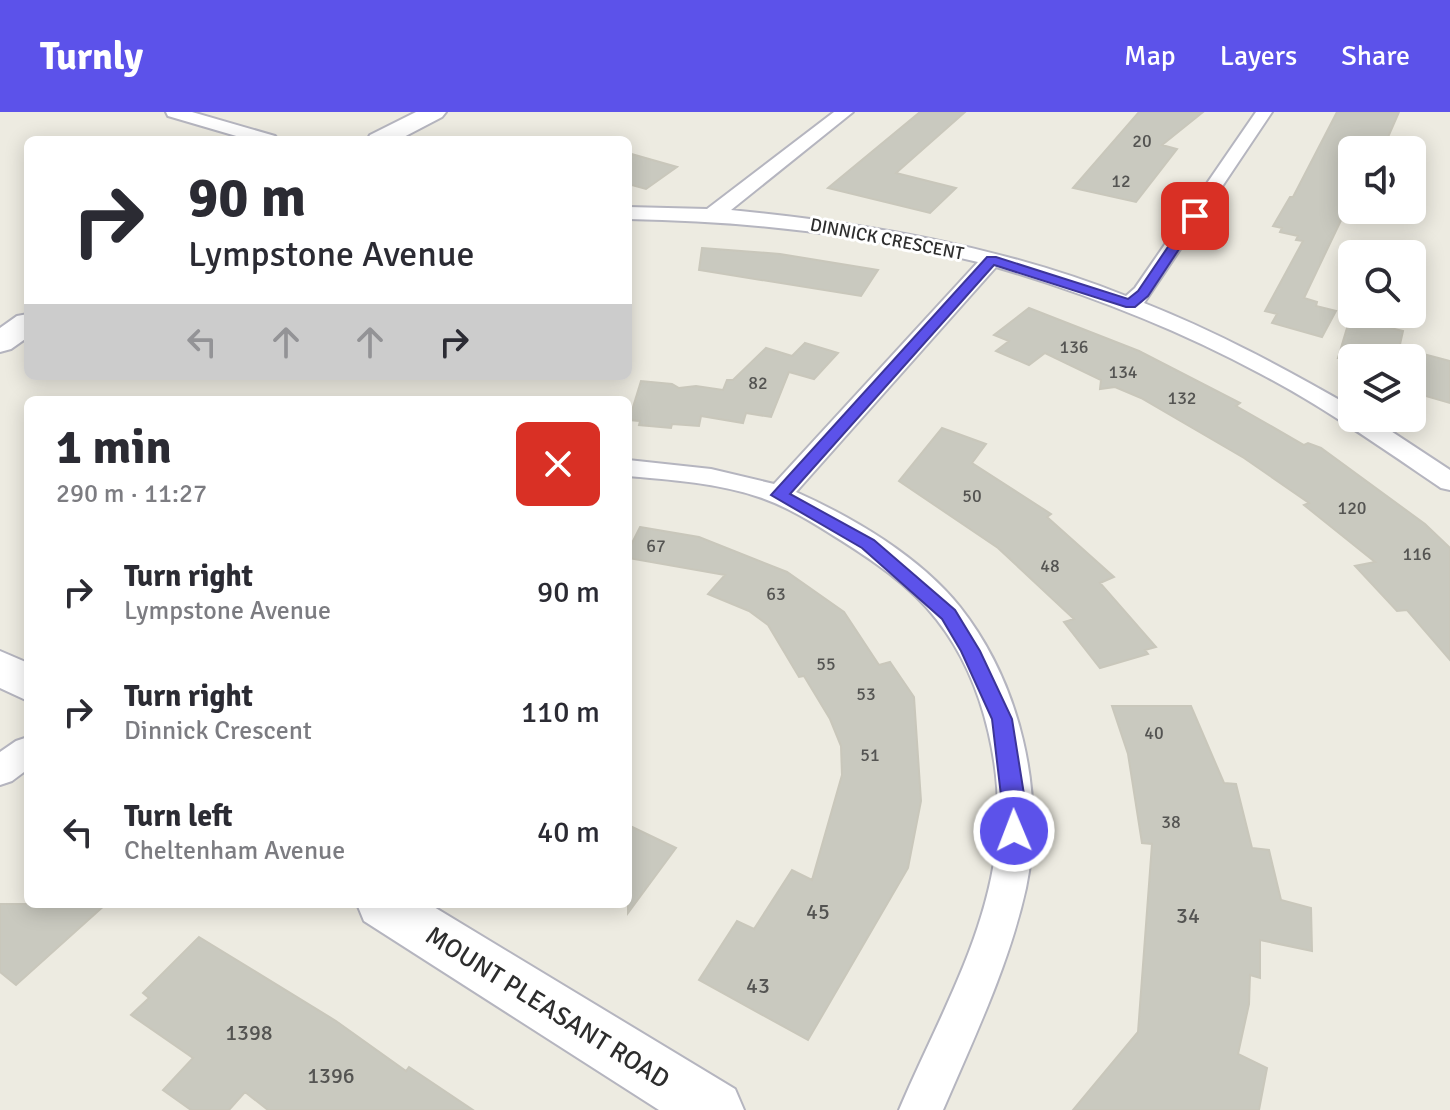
<!DOCTYPE html>
<meta charset="utf-8">
<style>
:root{--surface:#fff;--page:#f7f7f7;--text:#2b2b33;--muted:#7c7c81;--accent:#5c52ea}
body{margin:0;font-family:Signika,sans-serif;background:var(--page);color:var(--text);height:100vh;display:flex;flex-direction:column;font-size:30px;white-space:nowrap}
*{box-sizing:border-box;margin:0}
p{font-size:26px;color:var(--muted)}
.icon{flex:none;width:44px;height:44px;fill:none;stroke:currentColor;stroke-width:2;stroke-linecap:round;stroke-linejoin:round}
.map{position:relative;flex:1;overflow:hidden}
.panel{position:absolute;left:24px;top:284px;width:608px;height:512px;display:flex;flex-direction:column;background:var(--surface);border-radius:12px;box-shadow:0 4px 20px #0003}
.panel>*{flex:none}
.hud{position:absolute;left:24px;top:24px;width:608px;height:244px;border-radius:12px;box-shadow:0 4px 20px #0003;background:#fff;color:var(--text);overflow:hidden}
.buttons{position:absolute;left:1338px;top:24px;display:grid;gap:16px}
.buttons a{display:grid;place-items:center;width:88px;height:88px;border-radius:12px;background:var(--surface);box-shadow:0 4px 20px #0003;font-size:40px}
.pin{position:absolute;display:grid;place-items:center;width:68px;height:68px;color:#fff;margin:-34px;border-radius:16px;box-shadow:0 4px 12px #0006}
.me{position:absolute;width:88px;margin:-44px;rotate:359deg;stroke-linejoin:round;filter:drop-shadow(0 0 6px #0008)}
.turn{display:flex;align-items:center;gap:28px;height:168px;padding:0 32px;font-size:36px}
.turn .icon{width:104px;height:104px;stroke-width:2.5}
.turn b{display:block;font-size:56px;line-height:68px}
.lanes{display:flex;align-items:center;height:76px;padding:0 32px;background:#0003;justify-content:center;gap:40px;direction:ltr}
.lanes .off{opacity:.35}
.round{display:grid;place-items:center;flex:none;width:84px;height:84px;border-radius:12px;background:var(--page)}
.headline{display:flex;align-items:center;justify-content:space-between;height:136px;padding:0 32px}
h1{font-size:48px;font-weight:700;line-height:60px}
ul{padding:0;list-style:none}
li{display:flex;align-items:center;gap:24px;height:120px;padding:0 32px}
li div{flex:1}
li b{display:block;font-size:30px}
li em{font-style:normal}
header{display:flex;align-items:center;gap:48px;box-sizing:border-box;height:112px;padding:0 40px;background:var(--accent);color:#fff}
header strong{font-size:38px}
nav{display:flex;gap:44px;margin-inline-start:auto;font-size:28px}
.map>svg:first-child{display:block}
.building{fill:#c9c9bf;stroke:#c9c7bb;stroke-width:2}
.lines{fill:none;stroke-linecap:round;stroke-linejoin:round}
.street-casing{stroke:#b5b5bf;stroke-width:4}
.secondary-casing{stroke:#b5b5bf;stroke-width:4}
.street{fill:#fff;fill-rule:evenodd}
.secondary{fill:#fff;fill-rule:evenodd}
.route{fill:#5c52ea;stroke:#3c3598;stroke-width:2}
.labels{text-anchor:middle;stroke-width:6;stroke-linejoin:round;paint-order:stroke}
.number-label{font-size:18px;fill:#545452}
.far-street-label{font-size:18px;fill:#2d2d2d;stroke:#fff}
.near-number-label{font-size:22px;fill:#545452}
.near-street-label{font-size:26px;fill:#2d2d2d;stroke:#fff}
</style>
<header>
<strong>Turnly</strong>
<nav><a>Map</a><a>Layers</a><a>Share</a></nav>
</header>
<div class="map">
<svg width="1450" height="998" viewBox="0 0 1450 998">
<rect width="100%" height="100%" fill="#edebe1"/>
<!-- building -->
<path class="building" d="M920,0H965L896,61L956,76L930,101L828,76Z
M1139,0H1203L1162,33L1177,37L1136,90L1073,76Z
M1337,0H1399L1385,32L1381,31L1378,38H1352V103L1344,102L1304,186L1317,190L1316,194L1336,199L1322,225L1272,211L1277,202L1265,199L1303,129L1296,128L1298,124L1280,120L1282,116L1273,114L1290,85H1293Z
M628,41L677,55L646,77L628,72Z
M702,136L780,142L878,158L861,184L699,158Z
M1029,196L1139,239L1240,291L1236,294L1304,333L1308,331L1321,336L1425,412L1450,436V548L1407,498L1397,499L1355,454L1375,450L1304,393L1309,391L1244,346L1141,286L1115,275L1100,277L1101,268L1045,241L1029,253L996,239L1009,229L994,223Z
M1350,206L1403,219L1397,246H1338Z
M805,231L838,241L814,267L789,260L771,305L746,301L743,311L701,304L699,314L672,312L671,316L639,313L640,309L629,308L641,269L672,272L679,276L696,274L723,278L727,268H733L766,236L792,244Z
M1412,239L1450,249V291L1412,280Z
M942,316L986,332L972,351L1051,402L1047,405L1114,465L1100,471L1156,535L1145,538L1148,542L1100,556L1064,510L1074,507L998,436L899,369Z
M640,415L699,425L787,460L844,500L879,553L890,550L914,585L921,689L908,756L808,928L699,868L737,809L754,817L792,758L812,768L842,663L841,634L830,607L807,569L804,564L799,565L768,513L749,499L708,482L725,463L628,446V439Z
M1112,594H1191L1224,671L1236,672L1252,736L1269,738L1281,788L1311,796L1312,839L1260,828V866L1250,863L1249,892L1238,942L1267,956L1259,998H1073L1138,920L1152,732L1142,731L1128,642Z
M628,713L676,736L628,801Z
M0,792H106L16,873L0,860Z
M199,825L336,909L406,959L409,955L473,998H268L245,980L229,998H191L163,978L193,946L131,903L149,886L143,881Z"/>
<g class="lines">
<defs>
<path id="street" d="M166,0H192L275,24L278,28H250L168,4Z
M834,0H853L731,98C865,111 1000,134 1126,184L1135,176L1256,0H1272L1144,191C1217,220 1284,256 1352,295V306H1371L1450,358V378L1441,376C1382,336 1324,295 1261,262C1177,217 1088,182 996,155L796,380C854,406 920,445 960,495C1020,571 1046,681 1026,776C1009,853 974,926 943,998H899C934,915 982,834 995,744C1006,666 986,570 937,508C910,473 871,447 834,424C810,409 786,394 759,385C718,371 672,368 628,364V348L711,357L774,372L978,150C862,122 747,109 628,107V95L707,97Z
M28,625V657L12,669L0,673V640L16,629Z"/>
<path id="secondary" d="M416,0H446L442,5L398,28H367L370,23Z
M28,202V225L11,237L0,240V216L17,204Z
M0,539L28,551V589L0,576Z
M357,792H429L735,977L744,998H659L364,809Z"/>
</defs>
<!-- street casing -->
<use href="#street" class="street-casing"/>
<!-- secondary casing -->
<use href="#secondary" class="secondary-casing"/>
<!-- street -->
<use href="#street" class="street"/>
<!-- secondary -->
<use href="#secondary" class="secondary"/>
</g>
<!-- route -->
<path class="route" d="M1191,101L1201,104L1148,184L1135,195H1126L994,153L790,382L874,428L955,498L980,539L1012,607L1026,695L1021,726L1014,729L1006,726L992,607L961,539L942,507L862,436L771,383L987,145H996L1128,187L1138,179Z"/>
<g class="labels">
<!-- number labels -->
<g class="number-label">
<text x="1142" y="35">20</text>
<text x="1121" y="75">12</text>
<text x="1074" y="241">136</text>
<text x="1123" y="266">134</text>
<text x="758" y="277">82</text>
<text x="1182" y="292">132</text>
<text x="972" y="390">50</text>
<text x="1352" y="402">120</text>
<text x="656" y="440">67</text>
<text x="1417" y="448">116</text>
<text x="1050" y="460">48</text>
<text x="776" y="488">63</text>
<text x="826" y="558">55</text>
<text x="866" y="588">53</text>
<text x="1154" y="627">40</text>
<text x="870" y="649">51</text>
<text x="1171" y="716">38</text>
</g>
<!-- far-street labels -->
<g class="far-street-label">
<text transform="translate(887 127) rotate(11)" y="6">DINNICK CRESCENT</text>
</g>
<!-- near-number labels -->
<g class="near-number-label">
<text x="818" y="807">45</text>
<text x="1188" y="811">34</text>
<text x="758" y="881">43</text>
<text x="249" y="928">1398</text>
<text x="331" y="971">1396</text>
</g>
<!-- near-street labels -->
<g class="near-street-label">
<text transform="translate(548 895) rotate(32)" y="9">MOUNT PLEASANT ROAD</text>
</g>
</g>
</svg>
<div class="buttons">
<a><svg class="icon" aria-label="sound" viewBox="0 0 24 24"><path d="M4 9h4l5-4v14l-5-4H4zM17 9q2 3 0 6"/></svg></a>
<a><svg class="icon" aria-label="search" viewBox="0 0 24 24"><circle cx="10" cy="10" r="6"/><path d="M15 15l6 6"/></svg></a>
<a><svg class="icon" aria-label="layers" viewBox="0 0 24 24"><path d="M12 4l9 5-9 5-9-5zM3 14l9 5 9-5"/></svg></a>
</div>
<div class="pin" style="left:1195px;top:104px;background:#d93025"><svg class="icon" aria-label="arrive" viewBox="0 0 24 24"><path d="M6 21V4h12l-3 4 3 4H6"/></svg></div>
<svg class="me" style="left:1014px;top:719px" viewBox="-20 -20 40 40"><circle r="17" fill="#5c52ea" stroke="#fff" stroke-width="3"/><path d="M0-11L8 9 0 5-8 9z" fill="#fff"/></svg>
<div class="hud">
<div class="turn"><svg class="icon" aria-label="right" viewBox="0 0 24 24"><path d="M7 20v-9h11M14 6l5 5-5 5"/></svg><div><b>90 m</b>Lympstone Avenue</div></div>
<div class="lanes"><svg class="icon off" aria-label="left" viewBox="0 0 24 24"><path d="M17 20v-9H6M10 6l-5 5 5 5"/></svg><svg class="icon off" aria-label="ahead" viewBox="0 0 24 24"><path d="M12 20V5M6 11l6-6 6 6"/></svg><svg class="icon off" aria-label="ahead" viewBox="0 0 24 24"><path d="M12 20V5M6 11l6-6 6 6"/></svg><svg class="icon" aria-label="right" viewBox="0 0 24 24"><path d="M7 20v-9h11M14 6l5 5-5 5"/></svg></div>
</div>
<section class="panel">
<div class="headline"><div><h1>1 min</h1><p>290 m · 11:27</p></div><a class="round" style="background:#d93025;color:#fff"><svg class="icon" aria-label="close" viewBox="0 0 24 24"><path d="M6 6l12 12M18 6L6 18"/></svg></a></div>
<ul>
<li><svg class="icon" aria-label="right" viewBox="0 0 24 24"><path d="M7 20v-9h11M14 6l5 5-5 5"/></svg><div><b>Turn right</b><p>Lympstone Avenue</p></div><em>90 m</em></li>
<li><svg class="icon" aria-label="right" viewBox="0 0 24 24"><path d="M7 20v-9h11M14 6l5 5-5 5"/></svg><div><b>Turn right</b><p>Dinnick Crescent</p></div><em>110 m</em></li>
<li><svg class="icon" aria-label="left" viewBox="0 0 24 24"><path d="M17 20v-9H6M10 6l-5 5 5 5"/></svg><div><b>Turn left</b><p>Cheltenham Avenue</p></div><em>40 m</em></li>
</ul>
</section>
</div>
